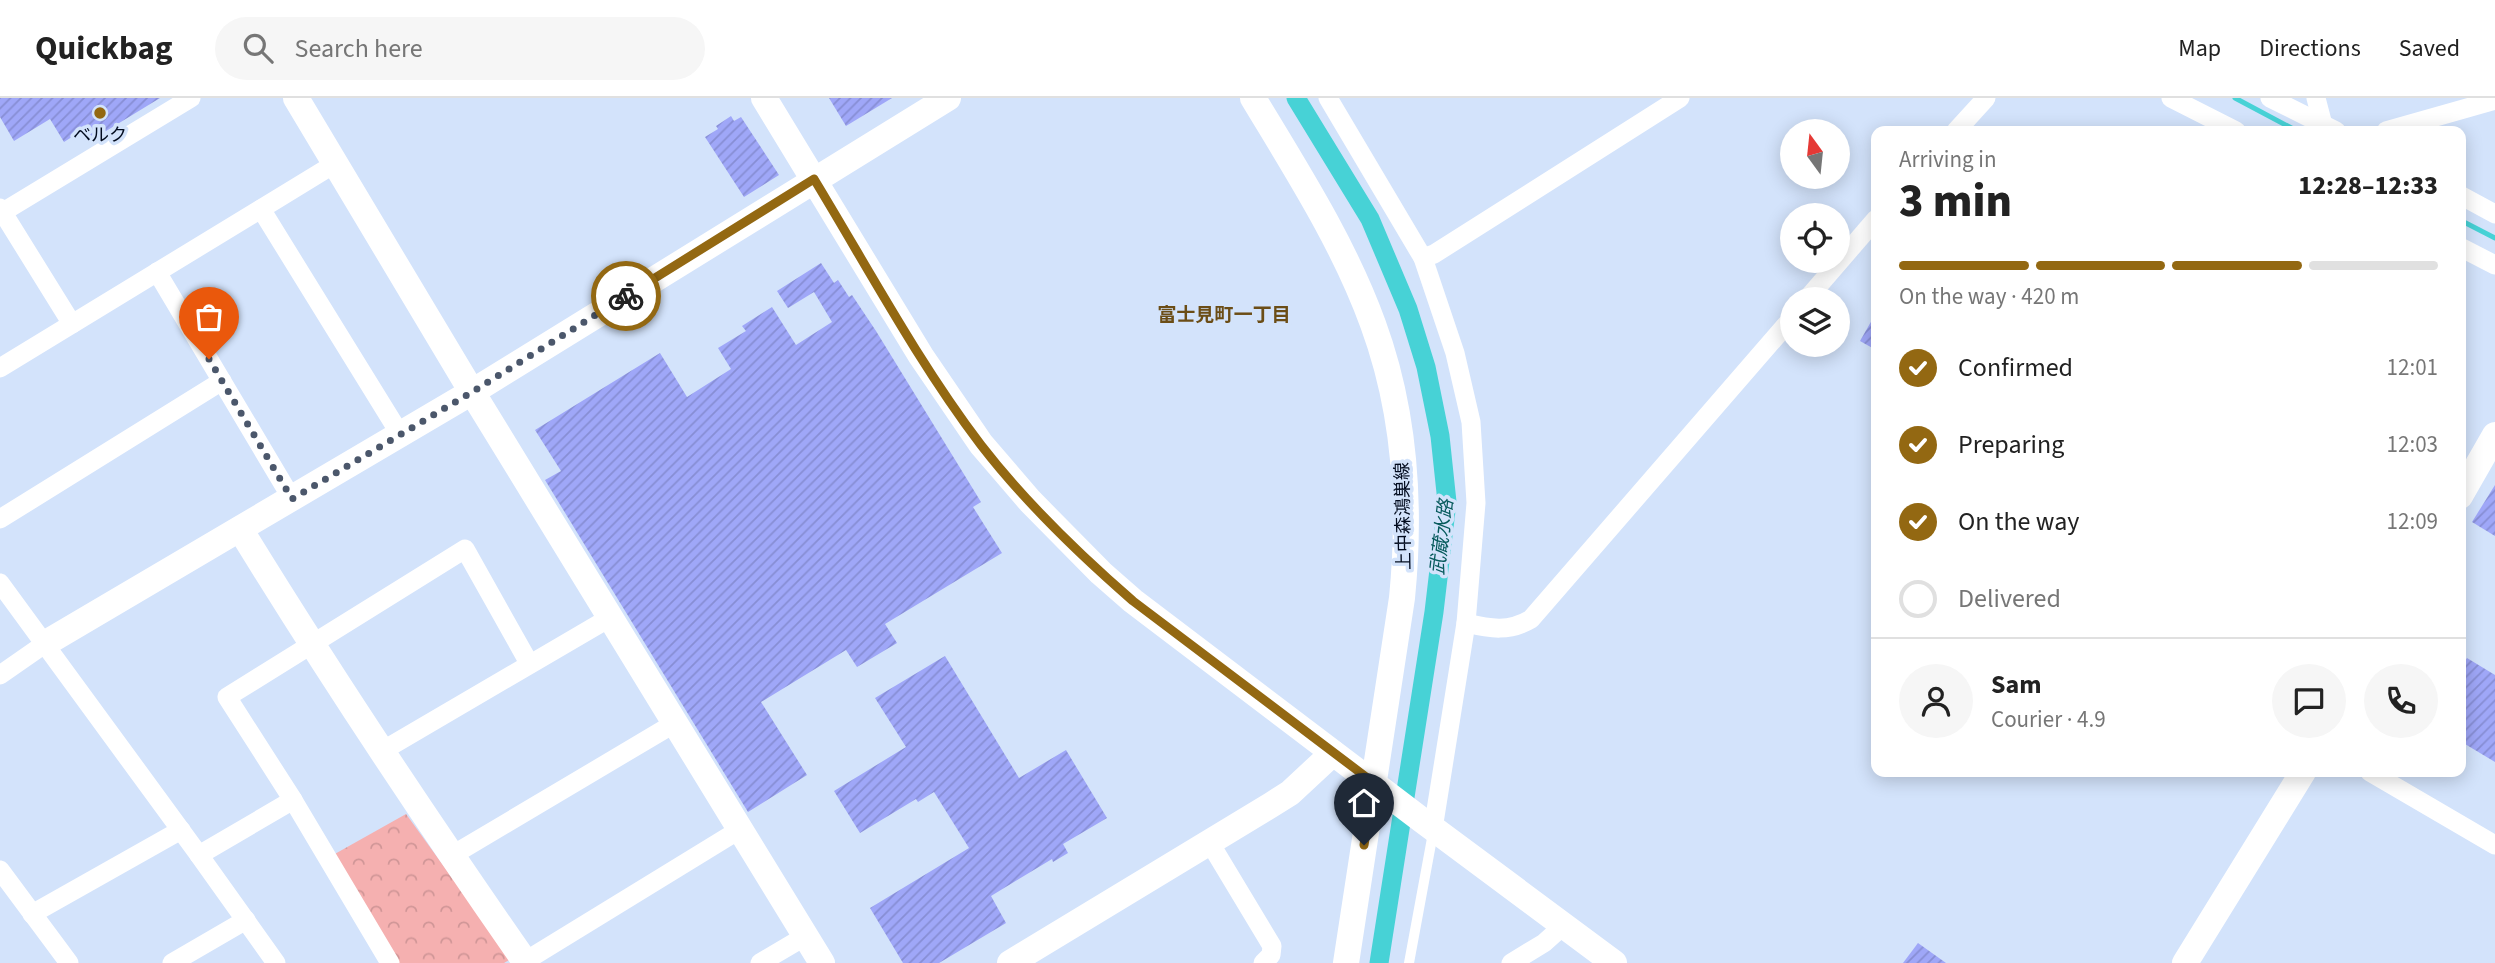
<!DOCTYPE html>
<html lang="en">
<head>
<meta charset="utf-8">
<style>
  body { margin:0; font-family:"Source Sans 3","Noto Sans JP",sans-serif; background:#f6f6f6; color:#222; height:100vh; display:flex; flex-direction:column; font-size:26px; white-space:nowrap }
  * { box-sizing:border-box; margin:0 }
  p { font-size:23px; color:#767676 }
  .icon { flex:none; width:38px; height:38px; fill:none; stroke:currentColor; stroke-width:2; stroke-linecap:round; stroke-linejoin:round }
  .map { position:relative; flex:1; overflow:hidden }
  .sheet { position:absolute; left:1871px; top:28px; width:595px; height:651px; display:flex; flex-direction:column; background:#fff; border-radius:14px; box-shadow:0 4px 18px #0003 }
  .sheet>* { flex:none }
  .needle { width:46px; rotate:345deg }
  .tools { position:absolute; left:1780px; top:21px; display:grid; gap:14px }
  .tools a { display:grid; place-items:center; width:70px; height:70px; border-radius:50%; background:#fff; box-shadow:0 4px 18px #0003; font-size:35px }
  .pin { position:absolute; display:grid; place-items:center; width:60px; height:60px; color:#fff; margin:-72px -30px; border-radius:50% 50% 50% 0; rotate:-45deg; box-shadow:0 0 7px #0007 }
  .pin .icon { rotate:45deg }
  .courier { position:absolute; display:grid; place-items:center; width:70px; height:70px; margin:-35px; border:5px solid #936812; border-radius:50%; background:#fff; color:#222; box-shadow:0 2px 9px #0007 }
  .headline em { font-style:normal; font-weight:800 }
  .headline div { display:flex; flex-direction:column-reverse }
  .headline { display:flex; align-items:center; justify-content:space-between; height:119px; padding:0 28px }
  h1 { font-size:46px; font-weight:800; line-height:52px }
  .bar { display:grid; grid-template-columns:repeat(4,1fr); gap:10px 7px; align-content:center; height:84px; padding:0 28px }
  .bar i { height:9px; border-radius:5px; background:#e0e0e0 }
  .bar .on { background:#936812 }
  .bar p { grid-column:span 4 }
  .line { display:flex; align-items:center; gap:18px; padding:0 28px; border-top:2px solid #e0e0e0 }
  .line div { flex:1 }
  .round { display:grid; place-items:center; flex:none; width:74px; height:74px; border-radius:37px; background:#f6f6f6 }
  ol { padding:0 28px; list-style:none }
  li { display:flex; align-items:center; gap:21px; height:77px }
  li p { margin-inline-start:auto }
  li .icon { padding:7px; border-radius:50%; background:#936812; color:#fff; stroke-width:4 }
  li:last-child { color:#767676 }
  li i { width:38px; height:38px; border:4px solid #e0e0e0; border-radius:50% }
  header { display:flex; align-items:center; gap:42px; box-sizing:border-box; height:98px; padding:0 35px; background:#fff; border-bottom:2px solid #e0e0e0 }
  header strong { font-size:33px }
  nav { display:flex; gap:38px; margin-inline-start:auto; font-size:24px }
  .search { width:490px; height:63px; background:#f6f6f6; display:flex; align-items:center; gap:18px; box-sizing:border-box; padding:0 24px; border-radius:38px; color:#767676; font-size:26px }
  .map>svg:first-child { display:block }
  .forest { fill:url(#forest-crowns) }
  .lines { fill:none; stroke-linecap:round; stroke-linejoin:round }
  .stream { stroke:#47d2d6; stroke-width:5 }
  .canal { stroke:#47d2d6; stroke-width:19 }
  .building { fill:url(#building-hatch) }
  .lane { stroke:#fff; stroke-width:10 }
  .street { stroke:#fff; stroke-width:19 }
  .secondary { stroke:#fff; stroke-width:26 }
  .done { stroke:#4b576b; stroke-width:7; stroke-dasharray:0 12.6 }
  .route { stroke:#936812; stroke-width:9 }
  .poi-dot { fill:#936812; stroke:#d3e3fb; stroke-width:2.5 }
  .labels { text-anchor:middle; stroke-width:7; stroke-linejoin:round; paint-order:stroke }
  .poi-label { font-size:18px; fill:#020b1e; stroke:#d3e3fb }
  .street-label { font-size:18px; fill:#020b1e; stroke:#d3e3fb }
  .neighbourhood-label { font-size:19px; font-weight:bold; fill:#6b4d16; stroke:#d3e3fb }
  .water-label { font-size:19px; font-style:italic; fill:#065a5c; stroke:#d3e3fb }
</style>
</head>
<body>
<header>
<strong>Quickbag</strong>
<div class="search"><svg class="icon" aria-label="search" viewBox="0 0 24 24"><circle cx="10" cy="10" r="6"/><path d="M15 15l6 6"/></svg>Search here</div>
<nav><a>Map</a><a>Directions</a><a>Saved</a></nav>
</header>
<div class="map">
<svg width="2495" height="865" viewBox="0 0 2495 865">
  <defs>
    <pattern id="forest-crowns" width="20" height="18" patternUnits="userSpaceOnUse" patternTransform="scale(1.75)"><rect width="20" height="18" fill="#f5b0b0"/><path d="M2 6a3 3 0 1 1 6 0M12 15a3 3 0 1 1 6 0" fill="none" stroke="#d09697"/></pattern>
    <pattern id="building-hatch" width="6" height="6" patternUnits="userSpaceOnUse" patternTransform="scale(1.75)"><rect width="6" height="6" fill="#9fa7f8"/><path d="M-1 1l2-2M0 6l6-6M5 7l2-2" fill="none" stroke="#878ed4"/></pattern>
  </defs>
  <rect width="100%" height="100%" fill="#d3e3fb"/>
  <path class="forest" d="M 406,716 L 511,861 L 504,865 L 399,865 L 333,757 Z"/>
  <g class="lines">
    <g class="stream">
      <path d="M 2235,0 L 2297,33"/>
      <path d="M 2460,122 L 2495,140"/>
    </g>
    <path class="canal" d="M 1296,0 L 1370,121 L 1408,211 L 1426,269 L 1440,338 L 1447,404 L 1434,514 L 1379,865"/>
  </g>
  <g class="building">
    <path d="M 0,0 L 160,0 L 93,41 L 86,30 L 64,44 L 50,21 L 14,43 L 0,19 Z"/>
    <path d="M 829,0 L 892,0 L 846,28 Z"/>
    <path d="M 731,18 L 734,23 L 741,19 L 779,77 L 744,99 L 705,39 L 718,31 L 716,28 Z"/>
    <path d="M 821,165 L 834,185 L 838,182 L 849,199 L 852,197 L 876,233 L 981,404 L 973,409 L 1002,455 L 885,526 L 897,545 L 857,569 L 846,552 L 761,604 L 807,677 L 748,714 L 545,382 L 561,373 L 535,332 L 660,255 L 687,299 L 731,271 L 718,250 L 746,233 L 742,228 L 772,209 L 796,247 L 832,224 L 814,194 L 788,210 L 777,193 Z"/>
    <path d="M 1876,215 L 1876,252 L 1860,243 Z"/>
    <path d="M 2495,387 L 2495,438 L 2472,424 Z"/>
    <path d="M 945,558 L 1019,680 L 1066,652 L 1107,720 L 1063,746 L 1068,755 L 1053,764 L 1052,761 L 991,798 L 1006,825 L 939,865 L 903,865 L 870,810 L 969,750 L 934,694 L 918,704 L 916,701 L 860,735 L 834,693 L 906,649 L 875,600 Z"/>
    <path d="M 2467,560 L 2495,577 L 2495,664 L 2460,643 L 2460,570 Z"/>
    <path d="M 1918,845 L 1946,865 L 1903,865 Z"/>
  </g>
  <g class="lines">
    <path class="lane" d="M 1409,865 L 1433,735"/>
    <g class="street">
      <path d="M 1328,0 L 1423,160 L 1455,255 L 1471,324 L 1476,405 L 1466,525 L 1433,731"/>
      <path d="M 2171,0 L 2236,33"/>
      <path d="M 2270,0 L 2336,33"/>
      <path d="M 2316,0 L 2323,27"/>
      <path d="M 1956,33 L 1986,0"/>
      <path d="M 2386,33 L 2495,2"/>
      <path d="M 2460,97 L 2495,116"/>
      <path d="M 0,110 L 72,226"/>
      <path d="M 261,111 L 400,336"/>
      <path d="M 3,114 L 191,0"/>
      <path d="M 2460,149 L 2495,167"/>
      <path d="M 1423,160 L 1434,156 L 1680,0"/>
      <path d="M 157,174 L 292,401"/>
      <path d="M 1807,201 L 1876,121"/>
      <path d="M 0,270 L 336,65"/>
      <path d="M 0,421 L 222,283"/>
      <path d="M 0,485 L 199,757"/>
      <path d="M 1466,525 C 1491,531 1509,534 1531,521 L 1792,220"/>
      <path d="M 0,577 L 46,545"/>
      <path d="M 382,653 L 611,519"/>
      <path d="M 2370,674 L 2495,747"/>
      <path d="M 1210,745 L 1272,848 L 1271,857 L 1263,865"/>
      <path d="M 451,758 L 675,625"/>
      <path d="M 0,772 L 69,865"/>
      <path d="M 32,816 L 181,732"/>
      <path d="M 172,865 L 246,822"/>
      <path d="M 276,865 L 199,757 L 293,702"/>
      <path d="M 390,865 L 293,702 L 227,599 L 465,451 L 529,565"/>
      <path d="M 522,865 L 739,732"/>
      <path d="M 760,865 L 804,839"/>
      <path d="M 1511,865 L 1544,845 L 1564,827"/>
    </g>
    <g class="secondary">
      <path d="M 296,0 L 472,294 L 822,865"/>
      <path d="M 764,0 L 921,258 L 981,346 L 1030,403 L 1101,475 L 1133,503 L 1419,720 L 1614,865"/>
      <path d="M 1253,0 C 1297,73 1344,146 1373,226 C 1405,313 1411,409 1402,500 L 1346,865"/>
      <path d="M 2460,398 L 2495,337"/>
      <path d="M 240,431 C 331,579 427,723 526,865"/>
      <path d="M 46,545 L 472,294 L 948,0"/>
      <path d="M 1010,865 L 1271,707 L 1290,695 L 1333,655"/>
      <path d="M 2185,865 L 2303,674"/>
    </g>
  </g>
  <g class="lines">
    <path class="done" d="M 209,261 L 292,401 L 472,294 L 626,198"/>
    <path class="route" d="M 626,198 L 814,81 C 868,170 918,264 981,347 C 1025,404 1079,456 1133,503 L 1374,685 L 1364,747"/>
  </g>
  <circle class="poi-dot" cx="100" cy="15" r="7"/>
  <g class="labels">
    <g class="poi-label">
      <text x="100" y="43">ベルク</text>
    </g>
    <g class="street-label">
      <text transform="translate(1403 418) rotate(-91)" y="6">上中森鴻巣線</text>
    </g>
    <g class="neighbourhood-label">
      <text x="1224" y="223">富士見町一丁目</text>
    </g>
    <g class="water-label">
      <text transform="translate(1441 439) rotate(-83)" y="7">武蔵水路</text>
    </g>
  </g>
</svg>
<div class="tools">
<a><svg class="needle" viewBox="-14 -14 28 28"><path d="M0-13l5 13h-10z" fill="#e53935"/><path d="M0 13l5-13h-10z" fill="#767676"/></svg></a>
<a><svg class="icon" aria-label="locate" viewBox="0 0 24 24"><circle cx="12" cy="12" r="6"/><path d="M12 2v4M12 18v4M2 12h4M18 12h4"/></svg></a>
<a><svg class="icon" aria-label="layers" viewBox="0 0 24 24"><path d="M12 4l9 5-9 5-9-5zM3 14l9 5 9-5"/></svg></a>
</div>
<div class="pin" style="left:209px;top:261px;background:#ea580c"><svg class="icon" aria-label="bag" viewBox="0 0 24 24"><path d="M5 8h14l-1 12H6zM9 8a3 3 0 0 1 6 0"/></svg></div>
<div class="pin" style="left:1364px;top:747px;background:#1f2937"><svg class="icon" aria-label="home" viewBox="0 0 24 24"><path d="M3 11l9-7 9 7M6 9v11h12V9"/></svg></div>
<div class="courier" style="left:626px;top:198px"><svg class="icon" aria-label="bike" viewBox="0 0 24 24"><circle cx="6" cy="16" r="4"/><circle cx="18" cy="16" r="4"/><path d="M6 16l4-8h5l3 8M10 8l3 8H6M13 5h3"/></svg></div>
<section class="sheet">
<div class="headline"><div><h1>3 min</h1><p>Arriving in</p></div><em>12:28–12:33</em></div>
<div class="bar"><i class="on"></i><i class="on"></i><i class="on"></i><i></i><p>On the way · 420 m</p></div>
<ol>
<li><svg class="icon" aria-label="check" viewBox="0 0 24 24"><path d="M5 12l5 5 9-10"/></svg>Confirmed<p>12:01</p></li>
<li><svg class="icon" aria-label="check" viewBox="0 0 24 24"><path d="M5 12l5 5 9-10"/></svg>Preparing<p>12:03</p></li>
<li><svg class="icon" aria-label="check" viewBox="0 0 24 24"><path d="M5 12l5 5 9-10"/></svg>On the way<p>12:09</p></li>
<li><i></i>Delivered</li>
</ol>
<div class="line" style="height:126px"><a class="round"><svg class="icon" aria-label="person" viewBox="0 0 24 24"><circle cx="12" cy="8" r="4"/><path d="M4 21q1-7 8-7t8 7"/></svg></a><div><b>Sam</b><p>Courier · 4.9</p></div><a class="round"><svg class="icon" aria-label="chat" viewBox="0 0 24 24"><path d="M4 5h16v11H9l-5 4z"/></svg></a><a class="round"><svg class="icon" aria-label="phone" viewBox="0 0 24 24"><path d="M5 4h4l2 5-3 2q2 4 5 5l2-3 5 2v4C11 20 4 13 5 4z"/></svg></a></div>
</section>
</div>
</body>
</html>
